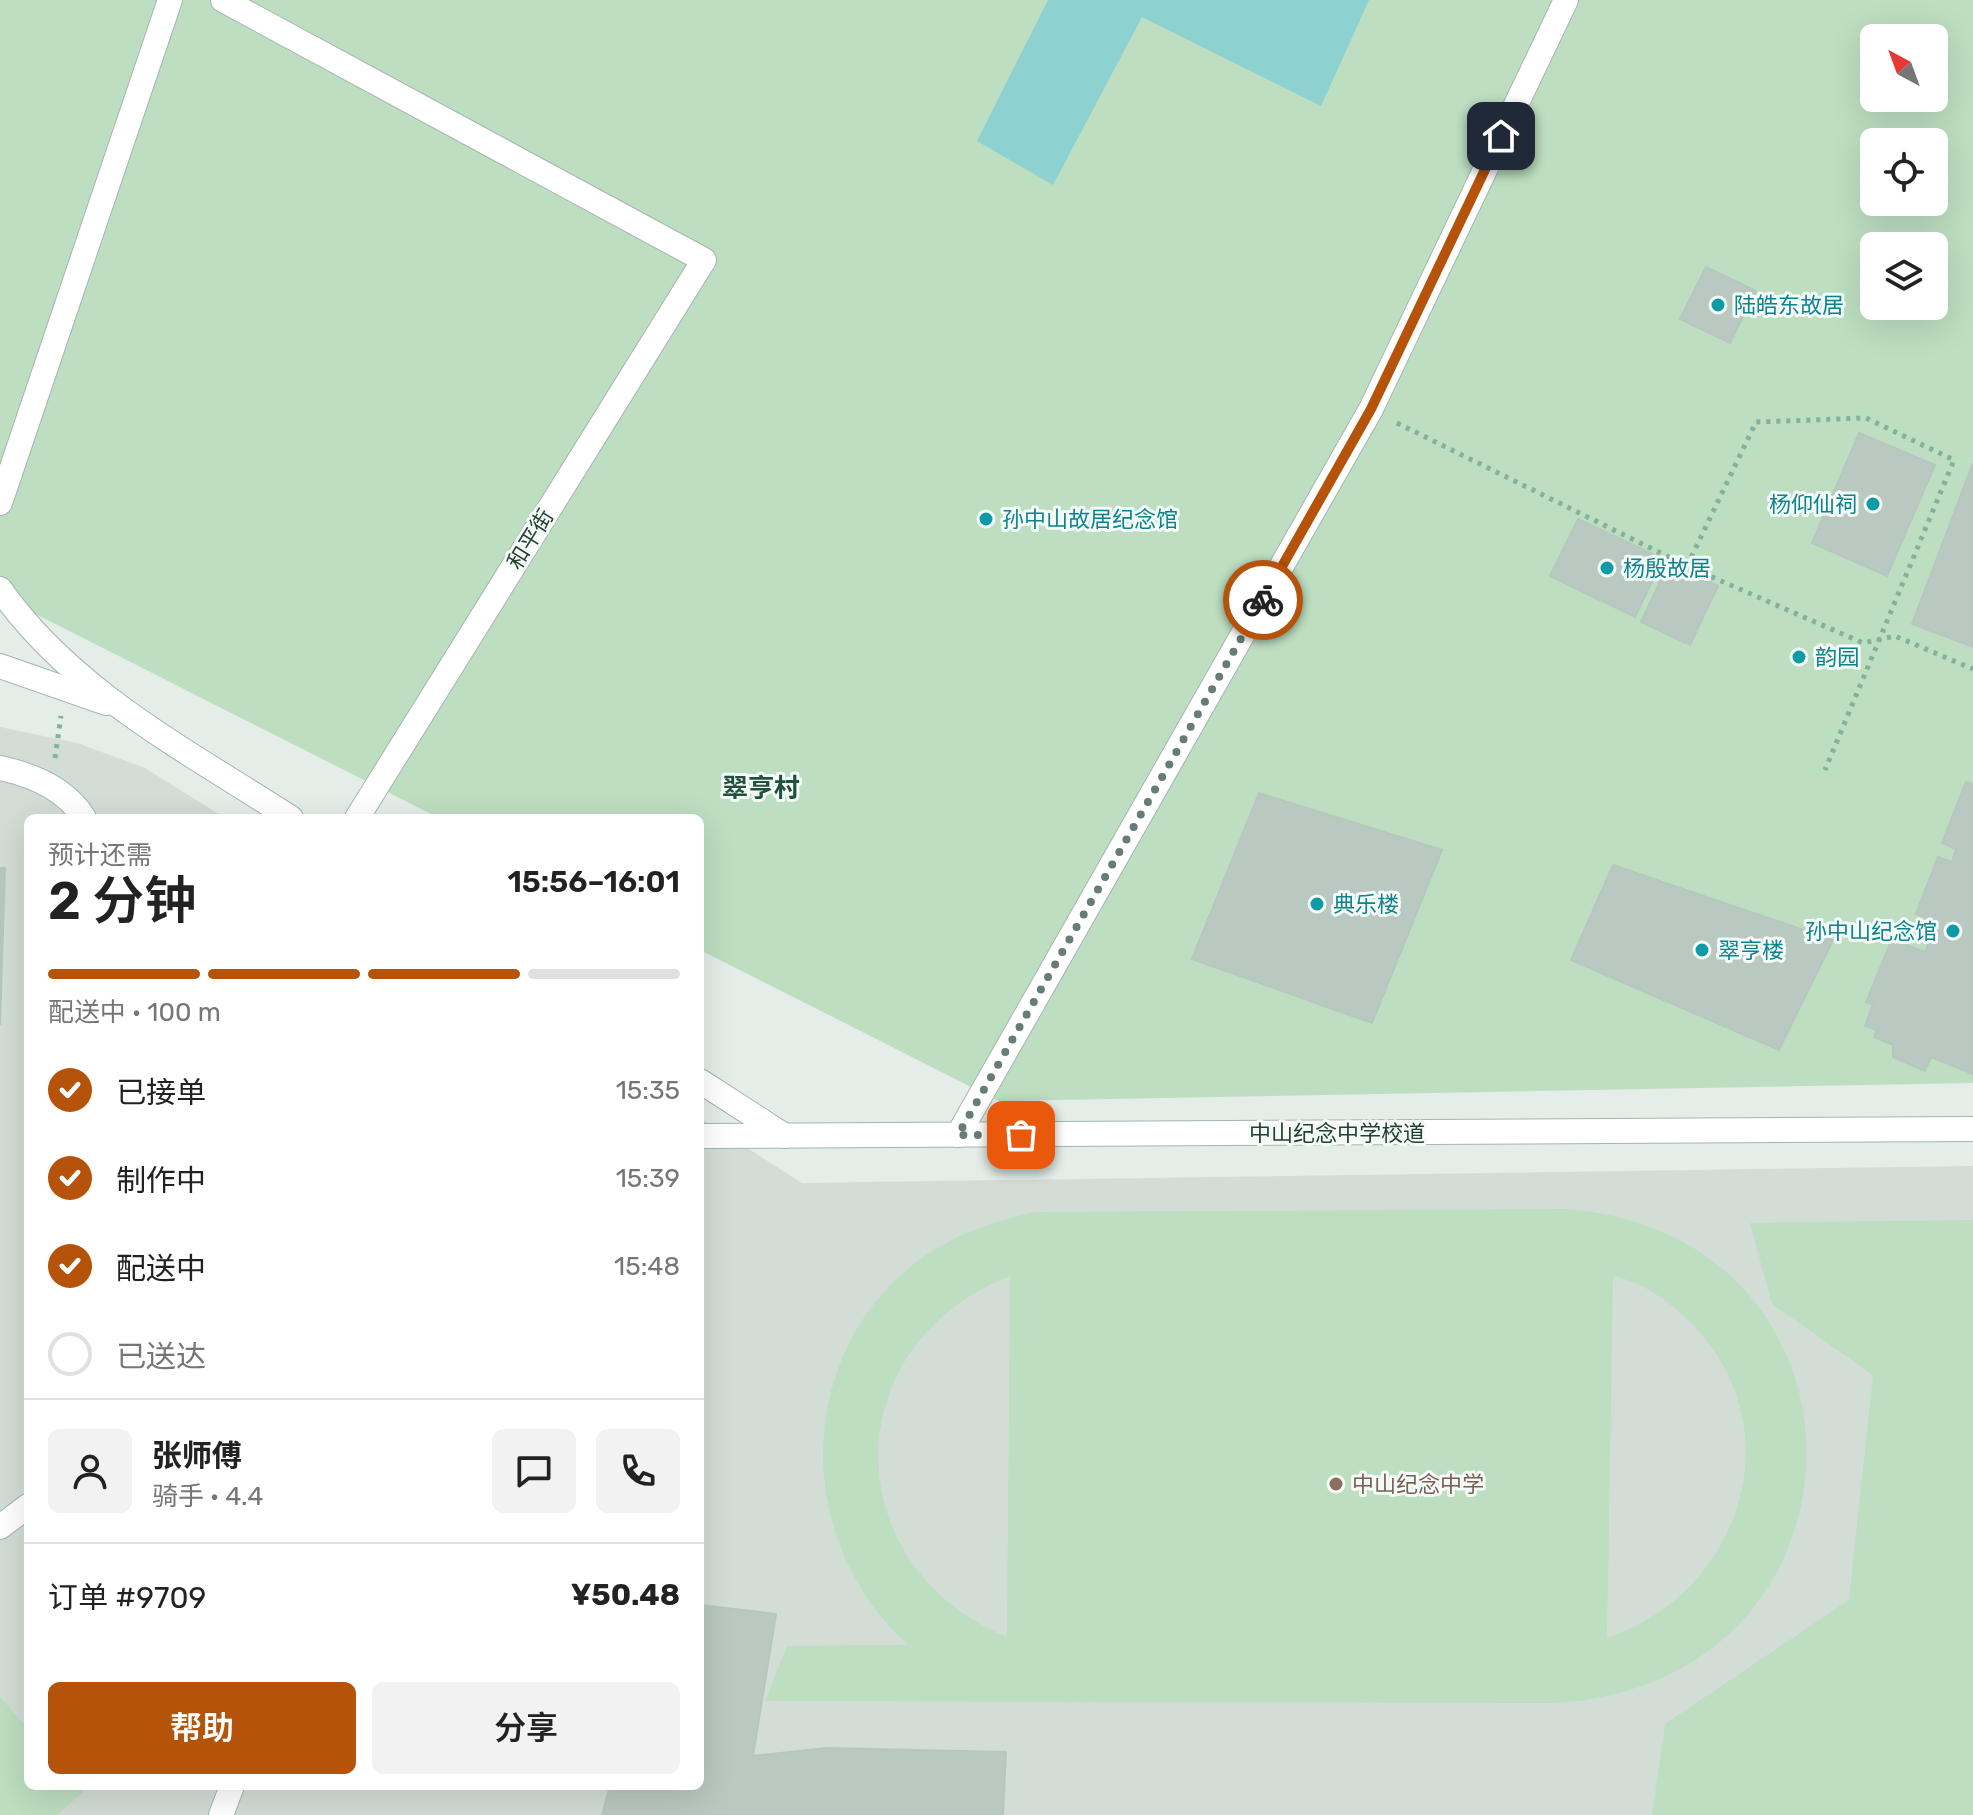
<!DOCTYPE html>
<html lang="zh">
<head>
<meta charset="utf-8">
<style>
  body { margin:0; font-family:Rubik,"Noto Sans SC",sans-serif; background:#f2f2f2; color:#222; height:100vh; display:flex; flex-direction:column; font-size:30px; white-space:nowrap }
  * { box-sizing:border-box; margin:0 }
  p { font-size:26px; color:#767676 }
  .icon { flex:none; width:44px; height:44px; fill:none; stroke:currentColor; stroke-width:2; stroke-linecap:round; stroke-linejoin:round }
  .map { position:relative; flex:1; overflow:hidden }
  .side { position:absolute; left:24px; top:814px; width:680px; height:976px; display:flex; flex-direction:column; background:#fff; border-radius:12px; box-shadow:0 8px 32px #0002 }
  .side>* { flex:none }
  .needle { width:52px; rotate:319deg }
  .buttons { position:absolute; left:1860px; top:24px; display:grid; gap:16px }
  .buttons a { display:grid; place-items:center; width:88px; height:88px; border-radius:12px; background:#fff; box-shadow:0 8px 32px #0002; font-size:40px }
  .pin { position:absolute; display:grid; place-items:center; width:68px; height:68px; color:#fff; margin:-34px; border-radius:16px; box-shadow:0 4px 12px #0006 }
  .courier { position:absolute; display:grid; place-items:center; width:80px; height:80px; margin:-40px; border:6px solid #b45309; border-radius:50%; background:#fff; color:#222; box-shadow:0 2px 10px #0007 }
  .headline em { font-style:normal; font-weight:600 }
  .headline div { display:flex; flex-direction:column-reverse }
  .headline { display:flex; align-items:center; justify-content:space-between; height:136px; padding:0 24px }
  h1 { font-size:52px; font-weight:600; line-height:60px }
  .bar { display:grid; grid-template-columns:repeat(4,1fr); gap:12px 8px; align-content:center; height:96px; padding:0 24px }
  .bar i { height:10px; border-radius:6px; background:#e0e0e0 }
  .bar .selected { background:#b45309 }
  .bar p { grid-column:span 4 }
  .line { display:flex; align-items:center; gap:20px; padding:0 24px; border-top:2px solid #e0e0e0 }
  .line div { flex:1 }
  .round { display:grid; place-items:center; flex:none; width:84px; height:84px; border-radius:12px; background:#f2f2f2 }
  ol { padding:0 24px; list-style:none }
  li { display:flex; align-items:center; gap:24px; height:88px }
  li p { margin-inline-start:auto }
  li .icon { padding:8px; border-radius:50%; background:#b45309; color:#fff; stroke-width:4 }
  li:last-child { color:#767676 }
  li i { width:44px; height:44px; border:4px solid #e0e0e0; border-radius:50% }
  .cta { display:flex; gap:16px; margin-top:auto; padding:16px 24px }
  .cta a { flex:1; height:92px; border-radius:12px; background:#b45309; color:#fff; font-size:32px; font-weight:600; line-height:92px; text-align:center }
  .cta a+a { background:#f2f2f2; color:#222 }
  .map>svg:first-child { display:block }
  .built { fill:#d2ddd6 }
  .green { fill:#bddec1; fill-rule:evenodd }
  .water { fill:#8dd1d1 }
  .building { fill:#b9c8c0; stroke:#b6c7be; stroke-width:2 }
  .lines { fill:none; stroke-linecap:round; stroke-linejoin:round }
  .street-casing { stroke:#a6b5ae; stroke-width:26 }
  .path { stroke:#85b09c; stroke-width:5; stroke-dasharray:4 6; stroke-linecap:butt }
  .street { stroke:#fff; stroke-width:24 }
  .done { stroke:#677c72; stroke-width:8; stroke-dasharray:0 14.4 }
  .route { stroke:#b45309; stroke-width:10 }
  .culture-dot { fill:#0f9aa8; stroke:#f4faf6; stroke-width:3 }
  .education-dot { fill:#8d6e63; stroke:#f4faf6; stroke-width:3 }
  .labels { text-anchor:middle; stroke-width:6; stroke-linejoin:round; paint-order:stroke }
  .culture-label { font-size:22px; fill:#0d838f; stroke:#f4faf6; text-anchor:start }
  .street-label { font-size:22px; fill:#233f33; stroke:#f4faf6 }
  .education-label { font-size:22px; fill:#785e54; stroke:#f4faf6; text-anchor:start }
  .quarter-label { font-size:26px; font-weight:bold; fill:#1f513e; stroke:#f4faf6 }
</style>
</head>
<body>
<div class="map">
<svg width="1973" height="1815" viewBox="0 0 1973 1815">
  <rect width="100%" height="100%" fill="#e4ede8"/>
  <path class="built" d="M 0,727 L 77,743 L 145,768 L 225,818 L 28,818 L 28,1786 L 700,1786 L 700,1118 L 802,1183 L 1973,1166 L 1973,1815 L 0,1815 Z"/>
  <g class="green">
    <path d="M 0,0 L 1973,0 L 1973,1083 L 999,1101 L 700,950 L 700,818 L 439,818 L 0,596 ZM 1874,38 L 1934,38 L 1934,98 L 1874,98 ZM 1874,142 L 1934,142 L 1934,202 L 1874,202 ZM 1874,246 L 1934,246 L 1934,306 L 1874,306 Z"/>
    <path d="M 1565,1209 C 1891,1233 1886,1682 1556,1703 L 765,1701 L 787,1646 L 909,1645 C 799,1549 792,1371 904,1272 C 943,1239 987,1222 1036,1212 ZM 1010,1276 L 1007,1636 L 1007,1637 C 834,1566 836,1343 1010,1276 ZM 1613,1276 C 1644,1282 1673,1304 1695,1327 C 1794,1433 1739,1594 1607,1638 Z"/>
    <path d="M 1973,1220 L 1973,1815 L 1652,1815 L 1665,1724 L 1849,1600 L 1873,1375 L 1772,1304 L 1750,1223 Z"/>
    <path d="M 0,1697 L 28,1729 L 28,1786 L 77,1786 L 83,1792 L 57,1815 L 0,1815 Z"/>
  </g>
  <path class="water" d="M 1048,0 L 1369,0 L 1321,106 L 1142,17 L 1053,185 L 977,141 Z"/>
  <g class="building">
    <path d="M 1706,267 L 1756,291 L 1730,343 L 1680,319 Z"/>
    <path d="M 1859,433 L 1935,465 L 1887,576 L 1812,543 Z"/>
    <path d="M 1973,463 L 1973,647 L 1912,624 Z"/>
    <path d="M 1578,519 L 1663,559 L 1635,617 L 1550,576 Z"/>
    <path d="M 1669,562 L 1718,586 L 1690,645 L 1641,622 Z"/>
    <path d="M 1966,782 L 1973,784 L 1973,1074 L 1931,1057 L 1925,1071 L 1893,1057 L 1893,1045 L 1874,1037 L 1877,1030 L 1865,1026 L 1873,1004 L 1866,1002 L 1892,939 L 1925,952 L 1937,922 L 1916,914 L 1938,857 L 1952,862 L 1956,849 L 1942,843 Z"/>
    <path d="M 1259,793 L 1442,850 L 1372,1023 L 1192,959 Z"/>
    <path d="M 1613,865 L 1833,940 L 1779,1050 L 1571,960 Z"/>
    <path d="M 0,868 L 5,868 L 0,1025 Z"/>
    <path d="M 700,1605 L 776,1614 L 753,1756 L 826,1748 L 1006,1752 L 1003,1815 L 602,1815 L 610,1786 L 700,1786 Z"/>
  </g>
  <g class="lines">
    <g class="street-casing">
      <g id="street">
        <path d="M 223,0 L 704,260 L 357,818"/>
        <path d="M 0,503 L 170,0"/>
        <path d="M 0,589 C 71,691 189,752 291,818"/>
        <path d="M 0,666 L 106,703"/>
        <path d="M 0,768 C 33,775 66,789 84,818"/>
        <path d="M 700,1081 L 785,1136"/>
        <path d="M 958,1135 L 1371,409 L 1566,0"/>
        <path d="M 700,1136 L 1973,1129"/>
        <path d="M 0,1527 L 28,1506"/>
        <path d="M 221,1815 L 232,1786"/>
      </g>
    </g>
    <g class="path">
      <path d="M 1397,423 L 1687,566 L 1863,643 L 1895,636 L 1973,669"/>
      <path d="M 1687,566 L 1756,422 L 1866,418 L 1954,460 L 1825,770"/>
      <path d="M 55,758 L 61,716"/>
    </g>
    <use href="#street" class="street"/>
  </g>
  <g class="lines">
    <path class="done" d="M 1021,1135 L 958,1135 L 1263,600"/>
    <path class="route" d="M 1263,600 L 1371,409 L 1501,136"/>
  </g>
  <g class="culture-dot">
    <circle cx="1718" cy="305" r="8"/>
    <circle cx="1873" cy="504" r="8"/>
    <circle cx="986" cy="519" r="8"/>
    <circle cx="1607" cy="568" r="8"/>
    <circle cx="1799" cy="657" r="8"/>
    <circle cx="1317" cy="904" r="8"/>
    <circle cx="1953" cy="931" r="8"/>
    <circle cx="1702" cy="950" r="8"/>
  </g>
  <circle class="education-dot" cx="1336" cy="1484" r="8"/>
  <g class="labels">
    <g class="culture-label">
      <text x="1734" y="313">陆皓东故居</text>
      <text x="1857" y="512" text-anchor="end">杨仰仙祠</text>
      <text x="1002" y="527">孙中山故居纪念馆</text>
      <text x="1623" y="576">杨殷故居</text>
      <text x="1815" y="665">韵园</text>
      <text x="1333" y="912">典乐楼</text>
      <text x="1937" y="939" text-anchor="end">孙中山纪念馆</text>
      <text x="1718" y="958">翠亨楼</text>
    </g>
    <g class="street-label">
      <text transform="translate(530 539) rotate(-58)" y="8">和平街</text>
      <text x="1337" y="1141">中山纪念中学校道</text>
    </g>
    <g class="education-label">
      <text x="1352" y="1492">中山纪念中学</text>
    </g>
    <g class="quarter-label">
      <text x="761" y="797">翠亨村</text>
    </g>
  </g>
</svg>
<div class="buttons">
<a><svg class="needle" viewBox="-14 -14 28 28"><path d="M0-13l5 13h-10z" fill="#e53935"/><path d="M0 13l5-13h-10z" fill="#767676"/></svg></a>
<a><svg class="icon" aria-label="locate" viewBox="0 0 24 24"><circle cx="12" cy="12" r="6"/><path d="M12 2v4M12 18v4M2 12h4M18 12h4"/></svg></a>
<a><svg class="icon" aria-label="layers" viewBox="0 0 24 24"><path d="M12 4l9 5-9 5-9-5zM3 14l9 5 9-5"/></svg></a>
</div>
<div class="pin" style="left:1021px;top:1135px;background:#ea580c"><svg class="icon" aria-label="bag" viewBox="0 0 24 24"><path d="M5 8h14l-1 12H6zM9 8a3 3 0 0 1 6 0"/></svg></div>
<div class="pin" style="left:1501px;top:136px;background:#1f2937"><svg class="icon" aria-label="home" viewBox="0 0 24 24"><path d="M3 11l9-7 9 7M6 9v11h12V9"/></svg></div>
<div class="courier" style="left:1263px;top:600px"><svg class="icon" aria-label="bike" viewBox="0 0 24 24"><circle cx="6" cy="16" r="4"/><circle cx="18" cy="16" r="4"/><path d="M6 16l4-8h5l3 8M10 8l3 8H6M13 5h3"/></svg></div>
<section class="side">
<div class="headline"><div><h1>2 分钟</h1><p>预计还需</p></div><em>15:56–16:01</em></div>
<div class="bar"><i class="selected"></i><i class="selected"></i><i class="selected"></i><i></i><p>配送中 · 100 m</p></div>
<ol>
<li><svg class="icon" aria-label="check" viewBox="0 0 24 24"><path d="M5 12l5 5 9-10"/></svg>已接单<p>15:35</p></li>
<li><svg class="icon" aria-label="check" viewBox="0 0 24 24"><path d="M5 12l5 5 9-10"/></svg>制作中<p>15:39</p></li>
<li><svg class="icon" aria-label="check" viewBox="0 0 24 24"><path d="M5 12l5 5 9-10"/></svg>配送中<p>15:48</p></li>
<li><i></i>已送达</li>
</ol>
<div class="line" style="height:144px"><a class="round"><svg class="icon" aria-label="person" viewBox="0 0 24 24"><circle cx="12" cy="8" r="4"/><path d="M4 21q1-7 8-7t8 7"/></svg></a><div><b>张师傅</b><p>骑手 · 4.4</p></div><a class="round"><svg class="icon" aria-label="chat" viewBox="0 0 24 24"><path d="M4 5h16v11H9l-5 4z"/></svg></a><a class="round"><svg class="icon" aria-label="phone" viewBox="0 0 24 24"><path d="M5 4h4l2 5-3 2q2 4 5 5l2-3 5 2v4C11 20 4 13 5 4z"/></svg></a></div>
<div class="line" style="height:104px"><div>订单 #9709</div><b>¥50.48</b></div>
<div class="cta"><a>帮助</a><a>分享</a></div>
</section>
</div>
</body>
</html>
